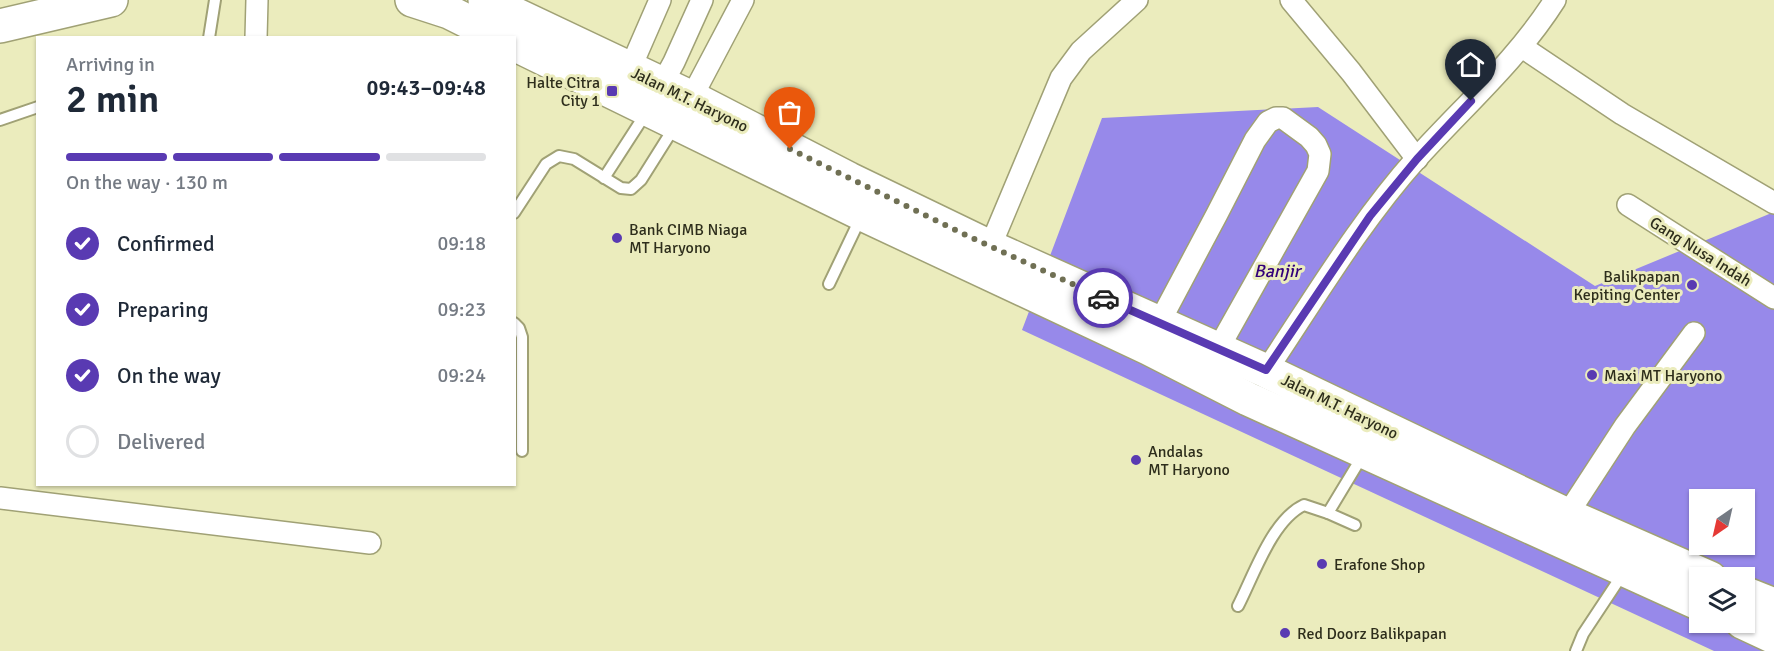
<!DOCTYPE html>
<html lang="en">
<head>
<meta charset="utf-8">
<style>
  body { margin:0; font-family:Signika,sans-serif; background:#f2f2f3; color:#1f2937; height:100vh; display:flex; flex-direction:column; font-size:22px; white-space:nowrap }
  * { box-sizing:border-box; margin:0 }
  p { font-size:20px; color:#747a83 }
  .icon { flex:none; width:33px; height:33px; fill:none; stroke:currentColor; stroke-width:2; stroke-linecap:round; stroke-linejoin:round }
  .map { position:relative; flex:1; overflow:hidden }
  .panel { position:absolute; left:36px; top:36px; width:480px; height:450px; display:flex; flex-direction:column; background:#fff; border-radius:0px; box-shadow:0 2px 4px #0004 }
  .panel>* { flex:none }
  .needle { width:39px; rotate:214deg }
  .controls { position:absolute; left:1689px; top:489px; display:grid; gap:12px }
  .controls a { display:grid; place-items:center; width:66px; height:66px; border-radius:0px; background:#fff; box-shadow:0 2px 4px #0004; font-size:30px }
  .pin { position:absolute; display:grid; place-items:center; width:51px; height:51px; color:#fff; margin:-62px -26px; border-radius:50% 50% 50% 0; rotate:-45deg; box-shadow:0 0 6px #0007 }
  .pin .icon { rotate:45deg }
  .courier { position:absolute; display:grid; place-items:center; width:60px; height:60px; margin:-30px; border:4px solid #593ab2; border-radius:50%; background:#fff; color:#222; box-shadow:0 2px 8px #0007 }
  .summary em { font-style:normal; font-weight:600 }
  .summary div { display:flex; flex-direction:column-reverse }
  .summary { display:flex; align-items:center; justify-content:space-between; height:102px; padding:0 30px }
  h1 { font-size:39px; font-weight:600; line-height:45px }
  .bar { display:grid; grid-template-columns:repeat(4,1fr); gap:9px 6px; align-content:center; height:72px; padding:0 30px }
  .bar i { height:8px; border-radius:4px; background:#e0e1e3 }
  .bar .on { background:#593ab2 }
  .bar p { grid-column:span 4 }
  ol { padding:0 30px; list-style:none }
  li { display:flex; align-items:center; gap:18px; height:66px }
  li p { margin-inline-start:auto }
  li .icon { padding:6px; border-radius:50%; background:#593ab2; color:#fff; stroke-width:4 }
  li:last-child { color:#747a83 }
  li i { width:33px; height:33px; border:3px solid #e0e1e3; border-radius:50% }
  .map>svg:first-child { display:block }
  .water { fill:#9789ea; fill-rule:evenodd }
  .lines { fill:none; stroke-linecap:round; stroke-linejoin:round }
  .lane-casing { stroke:#a0a175; stroke-width:14 }
  .street-casing { stroke:#a0a175; stroke-width:24 }
  .primary-casing { stroke:#a0a175; stroke-width:36 }
  .lane { stroke:#fff; stroke-width:10 }
  .street { stroke:#fff; stroke-width:21 }
  .primary { stroke:#fff; stroke-width:33 }
  .done { stroke:#707054; stroke-width:6; stroke-dasharray:0 10.8 }
  .route { stroke:#593ab2; stroke-width:8 }
  .poi-dot { fill:#593ab2; stroke:#ebecbd; stroke-width:2 }
  .labels { text-anchor:middle; stroke-width:6; stroke-linejoin:round; paint-order:stroke }
  .poi-label { font-size:16px; fill:#2e2e1c; stroke:#ebecbd; text-anchor:start }
  .street-label { font-size:16px; fill:#2e2e1c; stroke:#ebecbd }
  .water-label { font-size:18px; font-style:italic; fill:#32007a; stroke:#ebecbd }
</style>
</head>
<body>
<div class="map">
<svg width="1774" height="651" viewBox="0 0 1774 651">
  <rect width="100%" height="100%" fill="#ebecbd"/>
  <path class="water" d="M 1318,107 L 1595,286 L 1774,212 L 1774,651 L 1714,651 L 1022,330 L 1102,118 ZM 1700,500 L 1744,500 L 1744,544 L 1700,544 ZM 1700,578 L 1744,578 L 1744,622 L 1700,622 Z"/>
  <g class="lines">
    <g class="lane-casing">
      <g id="lane">
        <path d="M 209,38 L 215,0"/>
        <path d="M 0,120 L 38,107"/>
        <path d="M 604,178 L 646,113"/>
        <path d="M 514,213 L 546,164 L 559,156 L 574,159 L 621,188 L 631,189 L 641,180 L 675,126"/>
        <path d="M 829,284 L 861,217"/>
        <path d="M 514,323 L 519,328 L 522,337 L 522,451"/>
        <path d="M 1355,525 L 1328,513 L 1363,455"/>
        <path d="M 1238,606 C 1254,575 1272,520 1304,505 L 1328,513"/>
        <path d="M 1576,651 L 1583,634 L 1624,572"/>
      </g>
    </g>
    <g class="street-casing">
      <g id="street">
        <path d="M 1291,0 L 1351,72 L 1417,159"/>
        <path d="M 256,38 L 257,0"/>
        <path d="M 1522,47 L 1622,114 L 1774,203"/>
        <path d="M 630,69 L 660,0"/>
        <path d="M 656,95 L 674,62 L 702,0"/>
        <path d="M 686,108 L 743,0"/>
        <path d="M 1628,205 L 1774,298"/>
        <path d="M 990,247 L 1061,78 L 1081,51 L 1137,0"/>
        <path d="M 1159,323 L 1217,214 L 1255,140 L 1268,122 L 1276,118 L 1283,118 L 1309,137 L 1316,145 L 1320,154 L 1318,171 L 1218,349"/>
        <path d="M 1266,371 C 1315,298 1359,223 1417,158 C 1464,106 1517,60 1555,0"/>
        <path d="M 0,498 L 370,543"/>
        <path d="M 1567,515 L 1625,426 L 1694,333"/>
      </g>
    </g>
    <g class="primary-casing">
      <g id="primary">
        <path d="M 412,0 L 449,12 L 501,38"/>
        <path d="M 485,0 L 692,98 L 849,179 L 990,247 L 1266,371 L 1567,515 L 1710,578"/>
        <path d="M 0,26 L 111,0"/>
        <path d="M 514,44 L 862,214 L 1148,348 L 1248,399 L 1700,604"/>
        <path d="M 1744,593 L 1774,605"/>
        <path d="M 1742,622 L 1774,637"/>
      </g>
    </g>
    <use href="#lane" class="lane"/>
    <use href="#street" class="street"/>
    <use href="#primary" class="primary"/>
  </g>
  <g class="lines">
    <path class="done" d="M 790,149 L 970,237 L 1103,298"/>
    <path class="route" d="M 1103,298 L 1266,370 L 1370,216 L 1417,159 L 1471,101"/>
  </g>
  <g class="poi-dot">
    <rect x="606" y="85" width="12" height="12" rx="3"/>
    <circle cx="617" cy="238" r="6"/>
    <circle cx="1692" cy="285" r="6"/>
    <circle cx="1592" cy="375" r="6"/>
    <circle cx="1136" cy="460" r="6"/>
    <circle cx="1322" cy="564" r="6"/>
    <circle cx="1285" cy="633" r="6"/>
  </g>
  <g class="labels">
    <g class="poi-label">
      <text x="600" y="88" text-anchor="end">Halte Citra<tspan x="600" dy="18">City 1</tspan></text>
      <text x="629" y="235">Bank CIMB Niaga<tspan x="629" dy="18">MT Haryono</tspan></text>
      <text x="1680" y="282" text-anchor="end">Balikpapan<tspan x="1680" dy="18">Kepiting Center</tspan></text>
      <text x="1604" y="381">Maxi MT Haryono</text>
      <text x="1148" y="457">Andalas<tspan x="1148" dy="18">MT Haryono</tspan></text>
      <text x="1334" y="570">Erafone Shop</text>
      <text x="1297" y="639">Red Doorz Balikpapan</text>
    </g>
    <g class="street-label">
      <text transform="translate(690 99) rotate(26)" y="6">Jalan M.T. Haryono</text>
      <text transform="translate(1701 251) rotate(32)" y="6">Gang Nusa Indah</text>
      <text transform="translate(1340 406) rotate(26)" y="6">Jalan M.T. Haryono</text>
    </g>
    <g class="water-label">
      <text x="1277" y="277">Banjir</text>
    </g>
  </g>
</svg>
<div class="controls">
<a><svg class="needle" viewBox="-14 -14 28 28"><path d="M0-13l5 13h-10z" fill="#e53935"/><path d="M0 13l5-13h-10z" fill="#747a83"/></svg></a>
<a><svg class="icon" aria-label="layers" viewBox="0 0 24 24"><path d="M12 4l9 5-9 5-9-5zM3 14l9 5 9-5"/></svg></a>
</div>
<div class="pin" style="left:790px;top:149px;background:#ea580c"><svg class="icon" aria-label="bag" viewBox="0 0 24 24"><path d="M5 8h14l-1 12H6zM9 8a3 3 0 0 1 6 0"/></svg></div>
<div class="pin" style="left:1471px;top:101px;background:#1f2937"><svg class="icon" aria-label="home" viewBox="0 0 24 24"><path d="M3 11l9-7 9 7M6 9v11h12V9"/></svg></div>
<div class="courier" style="left:1103px;top:298px"><svg class="icon" aria-label="car" viewBox="0 0 24 24"><path d="M5 17H2v-5l4-1 3-4h7l3 4 3 1v5h-3M9 17h6M6 11h13"/><circle cx="7" cy="17" r="2"/><circle cx="17" cy="17" r="2"/></svg></div>
<section class="panel">
<div class="summary"><div><h1>2 min</h1><p>Arriving in</p></div><em>09:43–09:48</em></div>
<div class="bar"><i class="on"></i><i class="on"></i><i class="on"></i><i></i><p>On the way · 130 m</p></div>
<ol>
<li><svg class="icon" aria-label="check" viewBox="0 0 24 24"><path d="M5 12l5 5 9-10"/></svg>Confirmed<p>09:18</p></li>
<li><svg class="icon" aria-label="check" viewBox="0 0 24 24"><path d="M5 12l5 5 9-10"/></svg>Preparing<p>09:23</p></li>
<li><svg class="icon" aria-label="check" viewBox="0 0 24 24"><path d="M5 12l5 5 9-10"/></svg>On the way<p>09:24</p></li>
<li><i></i>Delivered</li>
</ol>
</section>
</div>
</body>
</html>
